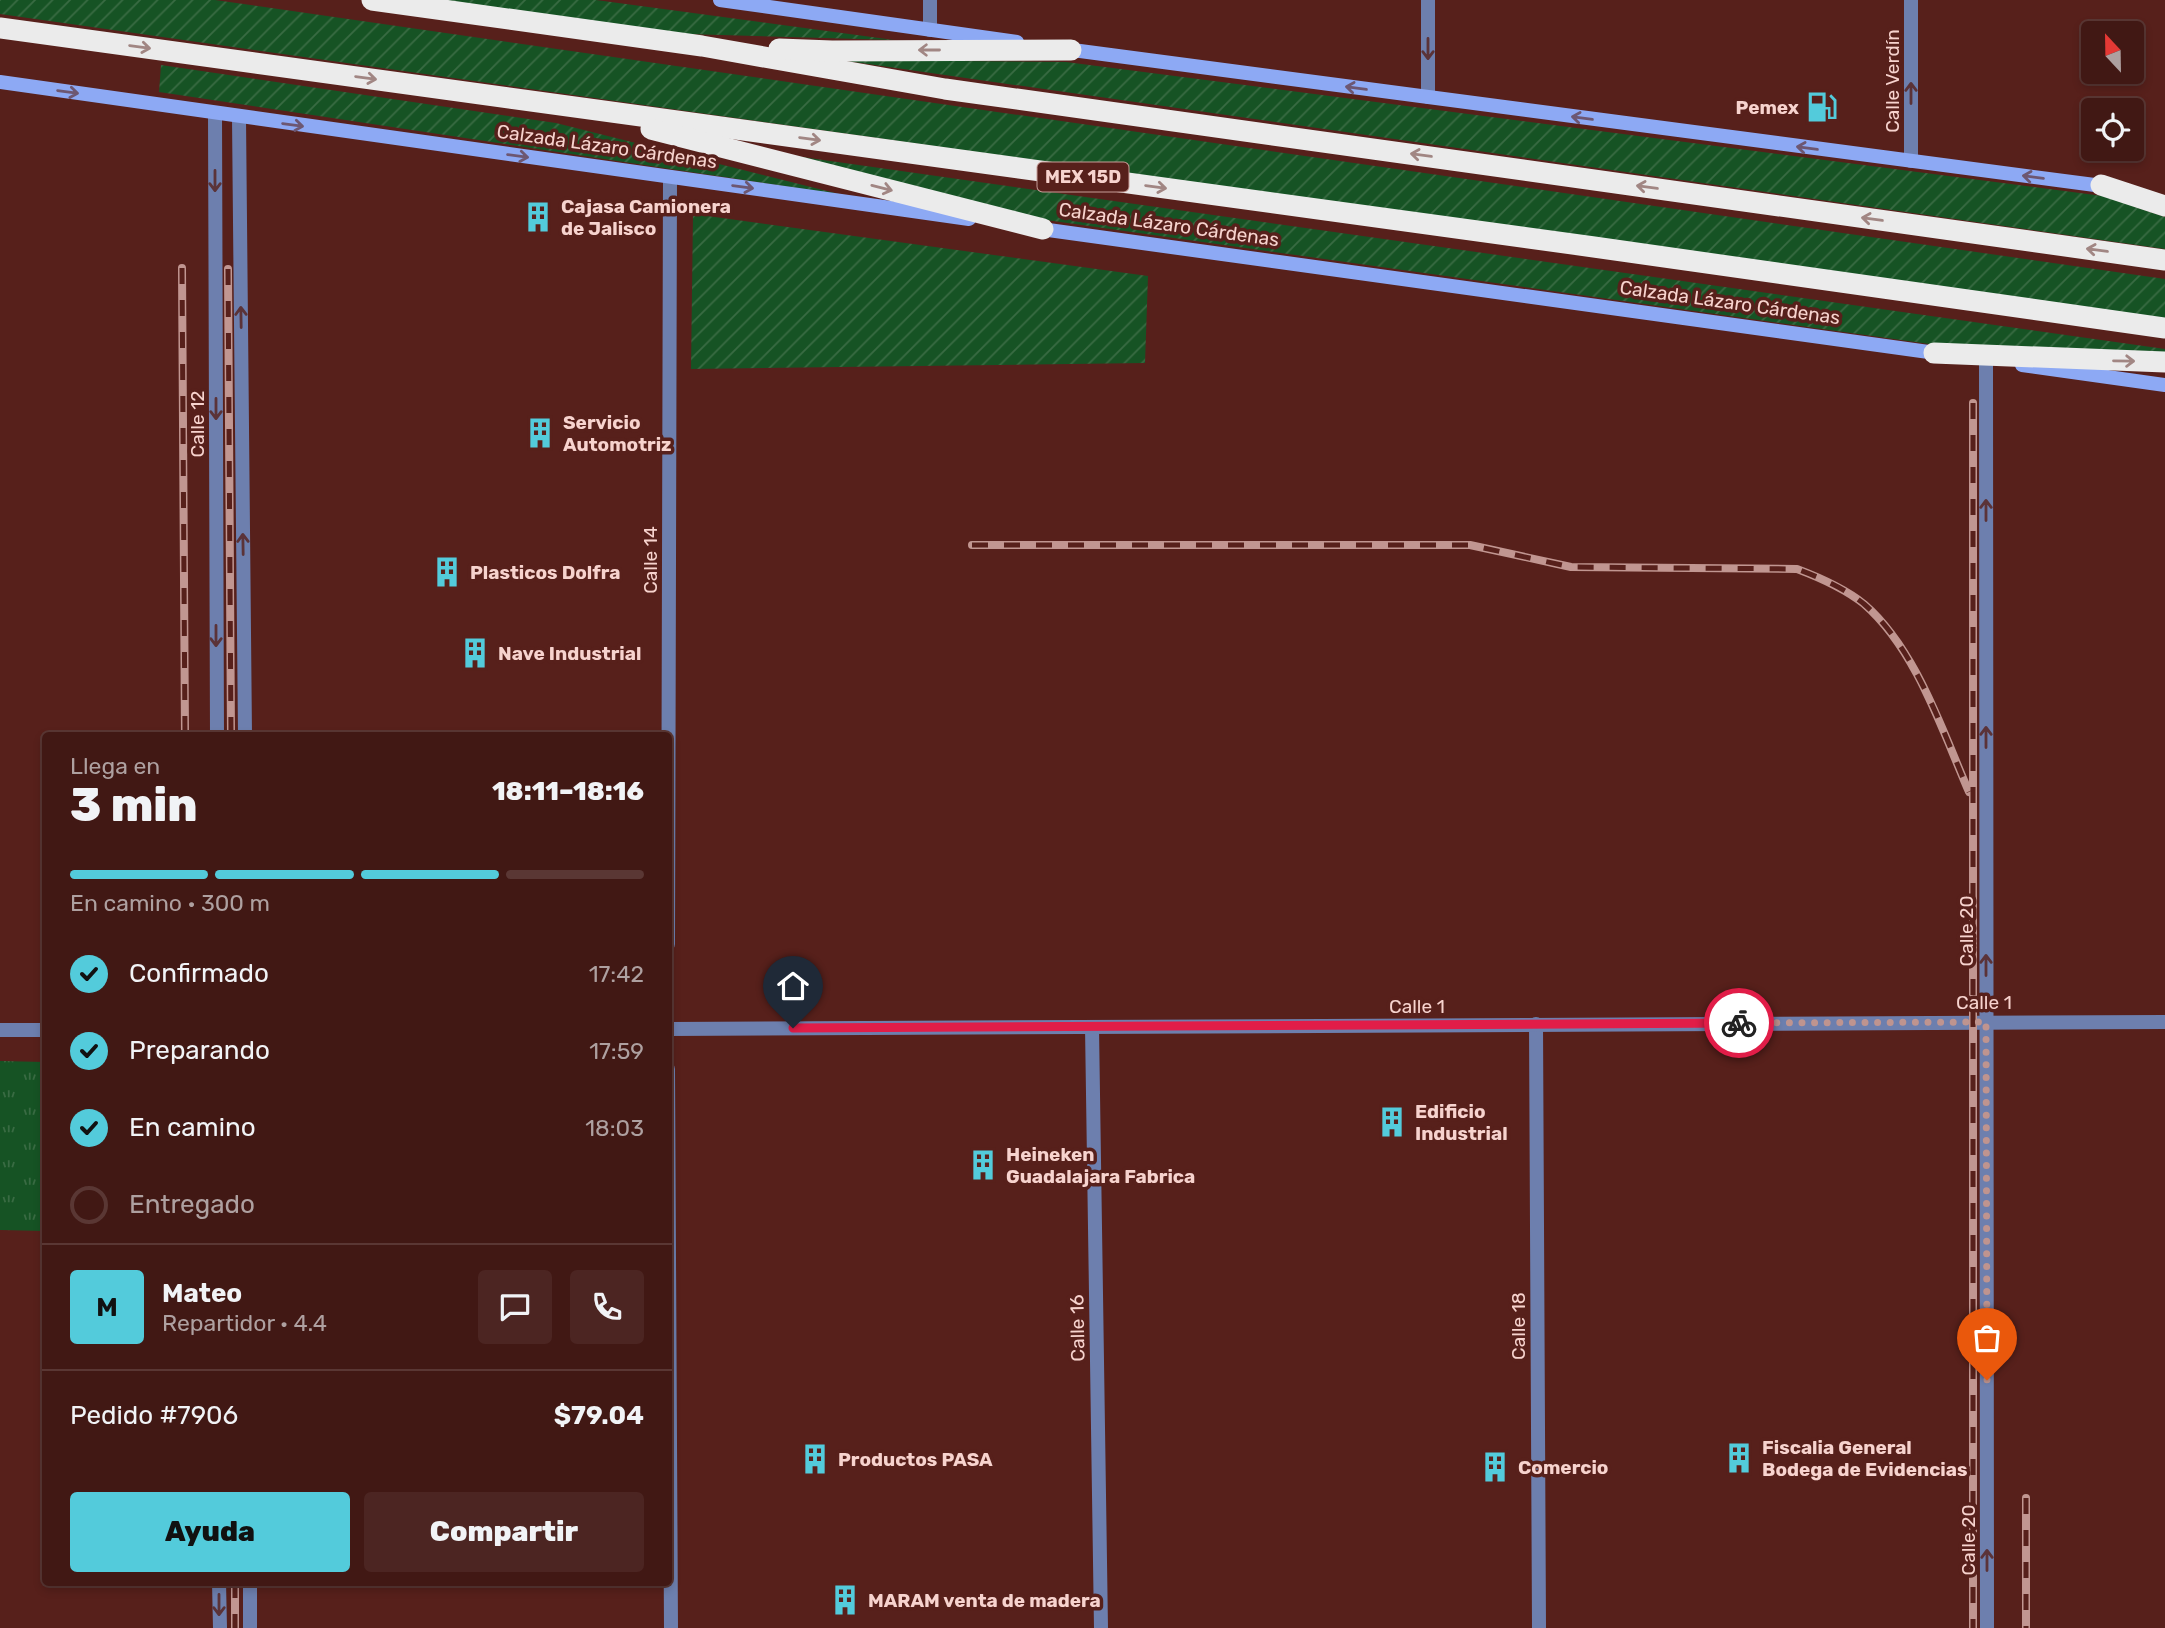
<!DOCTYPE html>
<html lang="es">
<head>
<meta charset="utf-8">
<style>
  body { margin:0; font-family:Rubik,sans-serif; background:#4c2522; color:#f1f3f6; height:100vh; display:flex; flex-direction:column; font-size:26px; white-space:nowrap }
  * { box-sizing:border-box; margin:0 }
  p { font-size:23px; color:#aea0a0 }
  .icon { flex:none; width:38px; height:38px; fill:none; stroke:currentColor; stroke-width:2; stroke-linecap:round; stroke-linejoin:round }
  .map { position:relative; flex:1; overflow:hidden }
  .drawer { position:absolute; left:42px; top:732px; width:630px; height:854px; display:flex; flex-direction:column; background:#411814; border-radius:7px; box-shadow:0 4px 10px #0003,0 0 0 2px #5a3734 }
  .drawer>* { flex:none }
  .needle { width:46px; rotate:338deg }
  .fabs { position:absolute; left:2081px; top:21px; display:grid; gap:14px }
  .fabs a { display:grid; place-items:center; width:63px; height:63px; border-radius:7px; background:#411814; box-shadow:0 4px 10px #0003,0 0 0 2px #5a3734; font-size:35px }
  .pin { position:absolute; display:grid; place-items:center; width:60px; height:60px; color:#fff; margin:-72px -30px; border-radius:50% 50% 50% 0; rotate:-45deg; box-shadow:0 0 7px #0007 }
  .pin .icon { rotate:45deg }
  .courier { position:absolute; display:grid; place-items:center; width:70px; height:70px; margin:-35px; border:5px solid #e11d48; border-radius:50%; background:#fff; color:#222; box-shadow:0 2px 9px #0007 }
  .overview em { font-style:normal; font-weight:800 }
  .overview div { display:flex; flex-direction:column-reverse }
  .overview { display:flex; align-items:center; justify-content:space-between; height:119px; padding:0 28px }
  h1 { font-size:46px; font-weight:800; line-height:52px }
  .bar { display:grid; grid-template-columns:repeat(4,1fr); gap:10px 7px; align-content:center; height:84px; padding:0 28px }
  .bar i { height:9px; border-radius:5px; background:#5a3734 }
  .bar .on { background:#53cbdb }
  .bar p { grid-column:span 4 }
  .line { display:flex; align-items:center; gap:18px; padding:0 28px; border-top:2px solid #5a3734 }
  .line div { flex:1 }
  .round { display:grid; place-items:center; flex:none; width:74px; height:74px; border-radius:7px; background:#4c2522 }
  ol { padding:0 28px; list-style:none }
  li { display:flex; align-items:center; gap:21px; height:77px }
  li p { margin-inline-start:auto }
  li .icon { padding:7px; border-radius:50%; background:#53cbdb; color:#111; stroke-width:4 }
  li:last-child { color:#aea0a0 }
  li i { width:38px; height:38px; border:4px solid #5a3734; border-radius:50% }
  .action { display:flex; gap:14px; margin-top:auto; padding:14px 28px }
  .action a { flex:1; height:80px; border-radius:7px; background:#53cbdb; color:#111; font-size:28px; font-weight:800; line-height:80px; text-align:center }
  .action a+a { background:#4c2522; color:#f1f3f6 }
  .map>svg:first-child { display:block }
  .park { fill:url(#park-tufts) }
  .garden { fill:url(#garden-furrows) }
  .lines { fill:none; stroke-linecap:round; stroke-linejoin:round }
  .minor { stroke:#6d7fae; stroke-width:14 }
  .secondary { stroke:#8da9f4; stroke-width:14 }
  .motorway { stroke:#ebebeb; stroke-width:21 }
  .rail-casing { stroke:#c19691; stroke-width:8 }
  .rail { stroke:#57201b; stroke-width:5; stroke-dasharray:16; stroke-linecap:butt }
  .oneway { stroke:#a18683 }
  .oneway2 { stroke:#5b3338 }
  .oneway3 { stroke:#6d5772 }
  .done { stroke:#bf948f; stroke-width:7; stroke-dasharray:0 12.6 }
  .route { stroke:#e11d48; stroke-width:9 }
  .labels { text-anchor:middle; stroke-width:7; stroke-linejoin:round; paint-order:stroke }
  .shield { fill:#57201b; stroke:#c79d98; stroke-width:2 }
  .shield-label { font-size:18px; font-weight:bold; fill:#f7d3ce }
  .street-label { font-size:19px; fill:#f7d3ce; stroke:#57201b }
  .poi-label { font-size:19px; font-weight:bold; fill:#f7d3ce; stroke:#57201b; text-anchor:start }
</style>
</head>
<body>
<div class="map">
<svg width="2165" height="1628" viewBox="0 0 2165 1628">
  <defs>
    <pattern id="park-tufts" width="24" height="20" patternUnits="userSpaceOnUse" patternTransform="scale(1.75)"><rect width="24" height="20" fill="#165324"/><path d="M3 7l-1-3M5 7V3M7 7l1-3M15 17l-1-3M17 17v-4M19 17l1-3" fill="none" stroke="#396b43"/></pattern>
    <pattern id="garden-furrows" width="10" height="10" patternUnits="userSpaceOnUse" patternTransform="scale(1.75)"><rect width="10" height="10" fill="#165324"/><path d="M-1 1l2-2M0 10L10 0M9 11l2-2" fill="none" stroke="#396b43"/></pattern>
  </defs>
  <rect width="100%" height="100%" fill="#57201b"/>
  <path class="park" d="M 0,1061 L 45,1062 L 45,1231 L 0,1230 Z"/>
  <g class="garden">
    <path d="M 0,0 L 215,0 L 2165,279 L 2165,320 L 0,14 Z"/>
    <path d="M 442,0 L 596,0 L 894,40 L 686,34 Z"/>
    <path d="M 840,60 L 1066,62 L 2103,196 L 2165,217 L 2165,249 Z"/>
    <path d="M 161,65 L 556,123 L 843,195 L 159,92 Z"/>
    <path d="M 795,156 L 2165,349 L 2165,355 L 1972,350 L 1032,218 Z"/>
    <path d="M 693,214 L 1148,276 L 1145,363 L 691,369 Z"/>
  </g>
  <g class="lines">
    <g class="minor">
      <path d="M 930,30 L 930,0"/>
      <path d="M 1428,97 L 1428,0"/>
      <path d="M 215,113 L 217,735"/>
      <path d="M 239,118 L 245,735"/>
      <path d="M 1911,161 L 1911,0"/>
      <path d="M 1986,360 L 1987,1628"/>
      <path d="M 668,944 L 670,177"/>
      <path d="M 1536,1024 L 1539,1628"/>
      <path d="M 1092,1027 L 1101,1628"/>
      <path d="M 668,1029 L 2165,1022"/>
      <path d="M 0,1030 L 46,1030"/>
      <path d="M 668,1069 L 671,1628"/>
      <path d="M 219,1582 L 220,1628"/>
      <path d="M 250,1582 L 250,1628"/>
    </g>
    <g class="secondary">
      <path d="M 720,0 L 1017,42"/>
      <path d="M 1065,49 L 2110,187"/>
      <path d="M 0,82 L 969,219"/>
      <path d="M 1034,228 L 1943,354"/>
      <path d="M 2022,365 L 2165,385"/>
    </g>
    <g class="motorway">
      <path d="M 372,0 L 702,46 L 945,89 L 2165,260"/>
      <path d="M 0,28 L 1594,247 L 2165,328"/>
      <path d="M 779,49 L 832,51 L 1071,50"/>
      <path d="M 651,129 L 1043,229"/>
      <path d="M 2101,185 L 2165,206"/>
      <path d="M 1934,353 L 2165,362"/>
    </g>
    <g class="rail-casing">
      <g id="rail">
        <path d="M 182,268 L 185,735"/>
        <path d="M 228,269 L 231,735"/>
        <path d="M 1973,403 L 1973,1628"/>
        <path d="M 972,545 L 1470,545 L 1571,567 L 1797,569 C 1821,578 1844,588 1864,604 C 1916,649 1942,730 1969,792"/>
        <path d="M 2026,1498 L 2026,1628"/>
        <path d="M 235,1582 L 235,1628"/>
      </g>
    </g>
    <use href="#rail" class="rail"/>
  </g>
  <defs><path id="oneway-shaft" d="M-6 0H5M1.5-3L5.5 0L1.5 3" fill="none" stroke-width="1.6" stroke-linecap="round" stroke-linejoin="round" transform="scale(1.75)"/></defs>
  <g class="oneway">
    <use href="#oneway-shaft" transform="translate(140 47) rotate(8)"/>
    <use href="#oneway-shaft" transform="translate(929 50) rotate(180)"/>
    <use href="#oneway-shaft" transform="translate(366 78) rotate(8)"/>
    <use href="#oneway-shaft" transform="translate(810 139) rotate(8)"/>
    <use href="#oneway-shaft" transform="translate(1421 155) rotate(-172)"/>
    <use href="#oneway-shaft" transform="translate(1156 187) rotate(8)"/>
    <use href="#oneway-shaft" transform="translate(1647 187) rotate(-172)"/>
    <use href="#oneway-shaft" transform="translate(882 188) rotate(14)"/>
    <use href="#oneway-shaft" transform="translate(1872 219) rotate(-172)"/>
    <use href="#oneway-shaft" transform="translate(2097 250) rotate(-172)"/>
    <use href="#oneway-shaft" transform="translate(2124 361) rotate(1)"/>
  </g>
  <g class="oneway2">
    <use href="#oneway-shaft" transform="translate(1428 49) rotate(90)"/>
    <use href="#oneway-shaft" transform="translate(1911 93) rotate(-90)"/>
    <use href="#oneway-shaft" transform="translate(215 181) rotate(90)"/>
    <use href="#oneway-shaft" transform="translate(241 317) rotate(-91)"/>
    <use href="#oneway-shaft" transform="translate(216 409) rotate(90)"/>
    <use href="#oneway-shaft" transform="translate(1986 510) rotate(-90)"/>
    <use href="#oneway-shaft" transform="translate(243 544) rotate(-91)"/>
    <use href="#oneway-shaft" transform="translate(216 636) rotate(90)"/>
    <use href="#oneway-shaft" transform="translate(1986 737) rotate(-90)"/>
    <use href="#oneway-shaft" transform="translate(1986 965) rotate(-90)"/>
    <use href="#oneway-shaft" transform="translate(1987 1560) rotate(-90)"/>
    <use href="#oneway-shaft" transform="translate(219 1605) rotate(90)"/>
  </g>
  <g class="oneway3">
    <use href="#oneway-shaft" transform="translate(1356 88) rotate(-172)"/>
    <use href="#oneway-shaft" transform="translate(68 92) rotate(8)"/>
    <use href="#oneway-shaft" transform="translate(1582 118) rotate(-172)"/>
    <use href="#oneway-shaft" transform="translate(293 125) rotate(8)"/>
    <use href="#oneway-shaft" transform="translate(1807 148) rotate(-172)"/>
    <use href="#oneway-shaft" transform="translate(518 156) rotate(8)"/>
    <use href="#oneway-shaft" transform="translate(2033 177) rotate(-173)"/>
    <use href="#oneway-shaft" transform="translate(743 187) rotate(8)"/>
  </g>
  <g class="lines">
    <path class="done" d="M 1739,1023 L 1986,1022 L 1987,1380"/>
    <path class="route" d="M 793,1028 L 1739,1023"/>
  </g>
  <defs>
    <g id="fuel-bare" transform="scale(2.415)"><path d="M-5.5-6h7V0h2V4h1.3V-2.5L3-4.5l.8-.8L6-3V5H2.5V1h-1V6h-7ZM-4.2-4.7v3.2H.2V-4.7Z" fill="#53cbdb" stroke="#57201b" stroke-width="2.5" paint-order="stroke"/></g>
    <g id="building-bare" transform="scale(2.415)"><path d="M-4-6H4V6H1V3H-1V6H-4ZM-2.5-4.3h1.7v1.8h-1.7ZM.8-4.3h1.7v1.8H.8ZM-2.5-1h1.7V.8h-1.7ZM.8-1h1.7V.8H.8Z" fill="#53cbdb" stroke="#57201b" stroke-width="2.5" paint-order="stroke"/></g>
  </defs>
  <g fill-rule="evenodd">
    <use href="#fuel-bare" x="1822" y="107"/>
    <use href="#building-bare" x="538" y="217"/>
    <use href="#building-bare" x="540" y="433"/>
    <use href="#building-bare" x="447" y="572"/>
    <use href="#building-bare" x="475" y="653"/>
    <use href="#building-bare" x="1392" y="1122"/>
    <use href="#building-bare" x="983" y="1165"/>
    <use href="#building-bare" x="1739" y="1458"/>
    <use href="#building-bare" x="815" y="1459"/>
    <use href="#building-bare" x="1495" y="1467"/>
    <use href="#building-bare" x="845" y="1600"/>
  </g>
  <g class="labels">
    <rect class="shield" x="1037.5" y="162.5" width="91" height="29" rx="5"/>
    <g class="shield-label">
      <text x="1083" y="183">MEX 15D</text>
    </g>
    <g class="street-label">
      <text transform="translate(1892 81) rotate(-90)" y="7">Calle Verdín</text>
      <text transform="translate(607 146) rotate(8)" y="7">Calzada Lázaro Cárdenas</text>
      <text transform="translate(1169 224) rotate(8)" y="7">Calzada Lázaro Cárdenas</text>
      <text transform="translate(1730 302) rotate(8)" y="7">Calzada Lázaro Cárdenas</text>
      <text transform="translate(197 424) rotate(-90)" y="7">Calle 12</text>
      <text transform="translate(650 560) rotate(-90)" y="7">Calle 14</text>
      <text transform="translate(1966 931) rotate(-90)" y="7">Calle 20</text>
      <text x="1984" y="1009">Calle 1</text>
      <text x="1417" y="1013">Calle 1</text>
      <text transform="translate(1518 1326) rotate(-90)" y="7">Calle 18</text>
      <text transform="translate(1077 1328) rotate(-91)" y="7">Calle 16</text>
      <text transform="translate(1968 1540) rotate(-90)" y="7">Calle 20</text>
    </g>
    <g class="poi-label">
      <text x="1799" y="114" text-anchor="end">Pemex</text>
      <text x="561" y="213">Cajasa Camionera<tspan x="561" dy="22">de Jalisco</tspan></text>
      <text x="563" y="429">Servicio<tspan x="563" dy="22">Automotriz</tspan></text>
      <text x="470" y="579">Plasticos Dolfra</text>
      <text x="498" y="660">Nave Industrial</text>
      <text x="1415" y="1118">Edificio<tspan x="1415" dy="22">Industrial</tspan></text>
      <text x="1006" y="1161">Heineken<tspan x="1006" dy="22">Guadalajara Fabrica</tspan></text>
      <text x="1762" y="1454">Fiscalia General<tspan x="1762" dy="22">Bodega de Evidencias</tspan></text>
      <text x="838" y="1466">Productos PASA</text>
      <text x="1518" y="1474">Comercio</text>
      <text x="868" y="1607">MARAM venta de madera</text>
    </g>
  </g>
</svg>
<div class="fabs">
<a><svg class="needle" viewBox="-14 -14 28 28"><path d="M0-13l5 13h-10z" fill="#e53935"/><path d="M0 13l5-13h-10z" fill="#aea0a0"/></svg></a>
<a><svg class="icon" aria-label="locate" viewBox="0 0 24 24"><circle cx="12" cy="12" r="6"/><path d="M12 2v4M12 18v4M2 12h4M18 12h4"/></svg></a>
</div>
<div class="pin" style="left:1987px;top:1380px;background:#ea580c"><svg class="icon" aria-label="bag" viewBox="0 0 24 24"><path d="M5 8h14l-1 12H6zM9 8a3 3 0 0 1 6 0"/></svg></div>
<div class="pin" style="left:793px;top:1028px;background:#1f2937"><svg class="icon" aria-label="home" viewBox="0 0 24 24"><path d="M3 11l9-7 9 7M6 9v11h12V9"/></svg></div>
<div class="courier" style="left:1739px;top:1023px"><svg class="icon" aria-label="bike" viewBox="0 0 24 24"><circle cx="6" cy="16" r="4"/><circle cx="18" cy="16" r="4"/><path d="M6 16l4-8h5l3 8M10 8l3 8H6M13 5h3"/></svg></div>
<section class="drawer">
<div class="overview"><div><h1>3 min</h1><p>Llega en</p></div><em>18:11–18:16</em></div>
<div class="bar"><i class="on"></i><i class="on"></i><i class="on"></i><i></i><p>En camino · 300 m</p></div>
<ol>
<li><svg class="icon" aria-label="check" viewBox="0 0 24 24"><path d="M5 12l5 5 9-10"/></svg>Confirmado<p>17:42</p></li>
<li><svg class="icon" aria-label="check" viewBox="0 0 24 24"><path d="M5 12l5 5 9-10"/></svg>Preparando<p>17:59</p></li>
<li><svg class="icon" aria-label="check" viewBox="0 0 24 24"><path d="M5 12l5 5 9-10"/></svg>En camino<p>18:03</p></li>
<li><i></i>Entregado</li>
</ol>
<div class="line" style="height:126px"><b class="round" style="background:#53cbdb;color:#111">M</b><div><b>Mateo</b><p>Repartidor · 4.4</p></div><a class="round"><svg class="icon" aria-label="chat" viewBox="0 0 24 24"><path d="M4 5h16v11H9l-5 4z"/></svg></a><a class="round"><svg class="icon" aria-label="phone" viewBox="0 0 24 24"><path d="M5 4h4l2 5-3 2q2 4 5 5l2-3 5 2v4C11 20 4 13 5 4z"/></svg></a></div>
<div class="line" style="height:91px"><div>Pedido #7906</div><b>$79.04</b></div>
<div class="action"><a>Ayuda</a><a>Compartir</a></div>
</section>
</div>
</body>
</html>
